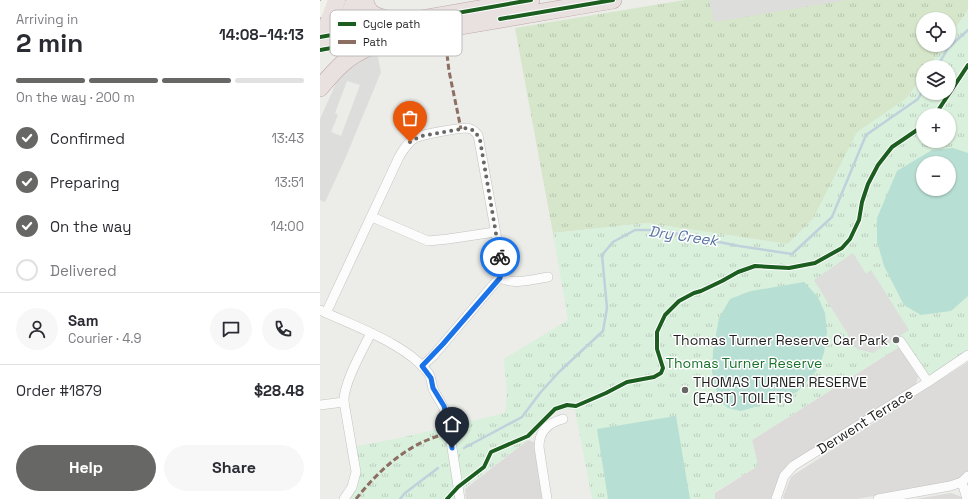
<!DOCTYPE html>
<html lang="en">
<head>
<meta charset="utf-8">
<style>
  body { margin:0; font-family:"Space Grotesk",sans-serif; background:#f7f7f7; color:#2b2b33; height:100vh; display:flex; flex-direction:column; font-size:15px; white-space:nowrap }
  * { box-sizing:border-box; margin:0 }
  p { font-size:13px; color:#7c7c81 }
  .icon { flex:none; width:22px; height:22px; fill:none; stroke:currentColor; stroke-width:2; stroke-linecap:round; stroke-linejoin:round }
  .map { position:relative; flex:1; overflow:hidden }
  .sheet { display:flex; flex-direction:column; background:#fff; width:320px }
  .sheet>* { flex:none }
  .controls { position:absolute; left:596px; top:12px; display:grid; gap:8px }
  .controls a { display:grid; place-items:center; width:40px; height:40px; border-radius:50%; background:#fff; box-shadow:0 1px 3px #0004; font-size:20px }
  .pin { position:absolute; display:grid; place-items:center; width:34px; height:34px; color:#fff; margin:-41px -17px; border-radius:50% 50% 50% 0; rotate:-45deg; box-shadow:0 0 4px #0007 }
  .pin .icon { rotate:45deg }
  .courier { position:absolute; display:grid; place-items:center; width:40px; height:40px; margin:-20px; border:3px solid #1a73e8; border-radius:50%; background:#fff; color:#222; box-shadow:0 1px 5px #0007 }
  .headline em { font-style:normal; font-weight:700 }
  .headline div { display:flex; flex-direction:column-reverse }
  .headline { display:flex; align-items:center; justify-content:space-between; height:68px; padding:0 16px }
  h1 { font-size:26px; font-weight:700; line-height:30px }
  .bar { display:grid; grid-template-columns:repeat(4,1fr); gap:6px 4px; align-content:center; height:48px; padding:0 16px }
  .bar i { height:5px; border-radius:3px; background:#e1e1e2 }
  .bar .current { background:#676765 }
  .bar p { grid-column:span 4 }
  .line { display:flex; align-items:center; gap:10px; padding:0 16px; border-top:1px solid #e1e1e2 }
  .line div { flex:1 }
  .round { display:grid; place-items:center; flex:none; width:42px; height:42px; border-radius:21px; background:#f7f7f7 }
  ol { padding:0 16px; list-style:none }
  li { display:flex; align-items:center; gap:12px; height:44px }
  li p { margin-inline-start:auto }
  li .icon { padding:4px; border-radius:50%; background:#676765; color:#fff; stroke-width:4 }
  li:last-child { color:#7c7c81 }
  li i { width:22px; height:22px; border:2px solid #e1e1e2; border-radius:50% }
  .cta { display:flex; gap:8px; margin-top:auto; padding:8px 16px }
  .cta a { flex:1; height:46px; border-radius:24px; background:#676765; color:#fff; font-size:16px; font-weight:700; line-height:46px; text-align:center }
  .cta a+a { background:#f7f7f7; color:#2b2b33 }
  main { display:flex; flex:1; min-height:0 }
  .map>svg:first-child { display:block }
  .residential { fill:#dcdbd9 }
  .grass { fill:url(#grass-tufts) }
  .park { fill:url(#park-tufts); fill-rule:evenodd }
  .pitch { fill:#b8dfd3; fill-rule:evenodd }
  .parking { fill:#dddddb; fill-rule:evenodd }
  .lines { fill:none; stroke-linecap:round; stroke-linejoin:round }
  .stream { stroke:#bfd2dc; stroke-width:2.5 }
  .street-casing { stroke:#c2c2c0; stroke-width:10 }
  .secondary-casing { stroke:#919582; stroke-width:14 }
  .highway-casing { stroke:#bea3a7; stroke-width:18 }
  .street { stroke:#fcfcfc; stroke-width:9 }
  .secondary { stroke:#f1f3eb; stroke-width:13 }
  .highway { stroke:#e9e0e0; stroke-width:17 }
  .quiet { stroke:#8d6e63; stroke-width:3; stroke-dasharray:6 3; stroke-linecap:butt }
  .cycleway-casing { stroke:#fff; stroke-width:6 }
  .cycleway { stroke:#1b5e20; stroke-width:4 }
  .done { stroke:#676765; stroke-width:4; stroke-dasharray:0 7.2 }
  .route { stroke:#1a73e8; stroke-width:5 }
  .poi-dot { fill:#676765; stroke:#fff; stroke-width:1.5 }
  .labels { text-anchor:middle; stroke-width:3; stroke-linejoin:round; paint-order:stroke }
  .poi-label { font-size:14px; fill:#1f1f1f; stroke:#fff; text-anchor:end }
  .park-label { font-size:14px; fill:#19712c; stroke:#fff }
  .street-label { font-size:14px; fill:#1f1f1f; stroke:#fff }
  .water-label { font-size:15px; font-style:italic; fill:#5673a3; stroke:#fff }
  .key { fill:#fff; stroke:#bcbcbc; stroke-width:1 }
  .key-label { font-size:11px; fill:#1f1f1f }
</style>
</head>
<body>
<main>
<section class="sheet">
<div class="headline"><div><h1>2 min</h1><p>Arriving in</p></div><em>14:08–14:13</em></div>
<div class="bar"><i class="current"></i><i class="current"></i><i class="current"></i><i></i><p>On the way · 200 m</p></div>
<ol>
<li><svg class="icon" aria-label="check" viewBox="0 0 24 24"><path d="M5 12l5 5 9-10"/></svg>Confirmed<p>13:43</p></li>
<li><svg class="icon" aria-label="check" viewBox="0 0 24 24"><path d="M5 12l5 5 9-10"/></svg>Preparing<p>13:51</p></li>
<li><svg class="icon" aria-label="check" viewBox="0 0 24 24"><path d="M5 12l5 5 9-10"/></svg>On the way<p>14:00</p></li>
<li><i></i>Delivered</li>
</ol>
<div class="line" style="height:72px"><a class="round"><svg class="icon" aria-label="person" viewBox="0 0 24 24"><circle cx="12" cy="8" r="4"/><path d="M4 21q1-7 8-7t8 7"/></svg></a><div><b>Sam</b><p>Courier · 4.9</p></div><a class="round"><svg class="icon" aria-label="chat" viewBox="0 0 24 24"><path d="M4 5h16v11H9l-5 4z"/></svg></a><a class="round"><svg class="icon" aria-label="phone" viewBox="0 0 24 24"><path d="M5 4h4l2 5-3 2q2 4 5 5l2-3 5 2v4C11 20 4 13 5 4z"/></svg></a></div>
<div class="line" style="height:52px"><div>Order #1879</div><b>$28.48</b></div>
<div class="cta"><a>Help</a><a>Share</a></div>
</section>
<div class="map">
<svg width="648" height="499" viewBox="0 0 648 499">
  <defs>
    <pattern id="grass-tufts" width="24" height="20" patternUnits="userSpaceOnUse"><rect width="24" height="20" fill="#d5e6ca"/><path d="M3 7l-1-3M5 7V3M7 7l1-3M15 17l-1-3M17 17v-4M19 17l1-3" fill="none" stroke="#b6c5ad"/></pattern>
    <pattern id="park-tufts" width="24" height="20" patternUnits="userSpaceOnUse"><rect width="24" height="20" fill="#d9f0dc"/><path d="M3 7l-1-3M5 7V3M7 7l1-3M15 17l-1-3M17 17v-4M19 17l1-3" fill="none" stroke="#bacdbc"/></pattern>
  </defs>
  <rect width="100%" height="100%" fill="#ecece8"/>
  <g class="residential">
    <path d="M 579,347 L 598,377 L 596,384 L 469,465 L 453,499 L 395,499 L 395,493 L 438,466 L 432,440 Z"/>
    <path d="M 648,362 L 648,472 L 643,477 L 636,480 L 621,484 L 537,499 L 464,499 L 463,497 L 471,477 L 475,474 Z"/>
    <path d="M 208,440 L 216,443 L 225,499 L 146,499 L 145,489 Z"/>
    <path d="M 631,493 L 642,497 L 642,499 L 595,499 Z"/>
  </g>
  <path class="grass" d="M 365,0 L 648,0 L 648,10 L 629,37 L 629,19 L 603,19 L 603,45 L 624,45 L 608,67 L 603,67 L 603,75 L 587,98 L 537,133 L 493,219 L 468,244 L 327,223 L 233,233 L 195,28 Z"/>
  <path class="park" d="M 648,10 L 648,355 L 608,382 L 579,347 L 432,440 L 438,466 L 395,492 L 395,499 L 272,499 L 255,410 L 235,409 L 208,440 L 139,492 L 140,499 L 24,499 L 32,487 L 32,447 L 80,438 L 185,413 L 187,393 L 184,359 L 248,320 L 233,233 L 327,223 L 468,244 L 493,219 L 537,132 L 587,98 L 603,75 L 603,93 L 629,93 L 629,67 L 608,67 L 624,45 L 629,45 L 629,37 ZM 603,115 L 629,115 L 629,141 L 603,141 ZM 603,163 L 629,163 L 629,189 L 603,189 Z"/>
  <g class="pitch">
    <path d="M 633,148 L 648,153 L 648,296 L 631,311 L 601,315 L 584,305 L 564,266 L 557,241 L 557,218 L 577,171 L 612,150 ZM 603,163 L 629,163 L 629,189 L 603,189 Z"/>
    <path d="M 484,282 L 498,297 L 505,313 L 507,332 L 504,353 L 498,369 L 477,392 L 458,400 L 421,411 L 408,408 L 399,400 L 392,372 L 393,351 L 399,318 L 410,299 L 431,291 Z"/>
    <path d="M 356,416 L 370,499 L 288,499 L 277,429 Z"/>
  </g>
  <g class="parking">
    <path d="M 389,0 L 527,0 L 394,22 Z"/>
    <path d="M 57,53 L 61,72 L 25,159 L 5,202 L 0,200 L 0,119 L 17,81 L 29,67 L 44,57 ZM 27,81 L 40,85 L 21,136 L 11,132 L 18,115 L 15,113 Z"/>
    <path d="M 533,253 L 546,274 L 551,270 L 589,330 L 553,353 L 537,349 L 494,280 Z"/>
  </g>
  <g class="lines">
    <g class="stream">
      <path d="M 617,67 L 628,48 L 648,30"/>
      <path d="M 144,448 L 202,417 L 220,393 L 239,372 L 283,331 L 287,308 L 282,255 L 293,242 L 315,230 L 338,230 L 419,246 L 472,254 L 512,217 L 546,135 L 598,99 L 603,90"/>
      <path d="M 80,499 L 85,493 L 118,468"/>
    </g>
    <g class="street-casing">
      <g id="street">
        <path d="M 52,217 L 108,241 L 128,239 L 175,232"/>
        <path d="M 0,310 C 33,326 88,344 109,374 C 112,379 111,385 114,391 C 119,400 124,406 127,416 L 140,499"/>
        <path d="M 6,313 L 79,157 C 83,150 87,143 95,138 C 104,134 137,128 148,128 C 152,129 155,131 158,135 L 182,267 L 182,273 L 180,277"/>
        <path d="M 580,341 L 608,382"/>
        <path d="M 102,366 L 113,356 L 180,277 C 191,286 215,279 228,277"/>
        <path d="M 0,405 L 24,402"/>
        <path d="M 642,482 L 647,499"/>
        <path d="M 24,499 L 32,487 L 36,472 L 24,402 C 23,384 42,351 51,333"/>
        <path d="M 227,499 L 219,447 C 219,431 228,423 243,419"/>
        <path d="M 456,499 L 464,476 L 473,466 L 608,382 L 648,355"/>
        <path d="M 558,499 L 630,486 L 642,482 L 648,476"/>
      </g>
    </g>
    <g class="secondary-casing">
      <path id="secondary" d="M 0,11 L 10,0"/>
    </g>
    <g class="highway-casing">
      <g id="highway">
        <path d="M 45,0 C 47,17 62,18 76,21"/>
        <path d="M 3,36 L 211,0"/>
        <path d="M 19,42 L 35,0"/>
        <path d="M 0,44 L 17,0"/>
        <path d="M 17,47 L 293,0"/>
        <path d="M 0,88 C 15,70 28,55 50,47"/>
      </g>
    </g>
    <use href="#street" class="street"/>
    <use href="#secondary" class="secondary"/>
    <use href="#highway" class="highway"/>
    <g class="quiet">
      <path d="M 124,28 L 129,71 L 141,129"/>
      <path d="M 36,499 C 60,469 90,441 130,433"/>
    </g>
    <g class="cycleway-casing">
      <g id="cycleway">
        <path d="M 180,19 L 293,0"/>
        <path d="M 0,37 L 211,0"/>
        <path d="M 0,50 L 84,35"/>
        <path d="M 615,115 L 648,65"/>
        <path d="M 127,499 L 138,487 L 164,467 L 171,452 L 208,436 L 235,409 L 247,405 L 256,406 L 286,393 L 307,382 L 334,377 L 341,373 L 343,368 L 337,349 L 337,332 L 345,315 L 359,301 L 374,293 L 381,291 L 402,281 L 418,272 L 435,266 L 469,268 L 495,263 L 522,248 L 530,239 L 539,220 L 542,202 L 548,184 L 558,165 L 572,147 L 603,126"/>
      </g>
    </g>
    <use href="#cycleway" class="cycleway"/>
  </g>
  <g class="lines">
    <path class="done" d="M 90,142 L 101,136 L 147,128 L 155,131 L 160,140 L 180,257"/>
    <path class="route" d="M 132,448 L 128,421 L 124,406 L 113,388 L 111,378 L 102,366 L 123,344 L 180,278 L 182,270 L 180,257"/>
  </g>
  <g class="poi-dot">
    <circle cx="576" cy="340" r="4"/>
    <circle cx="365" cy="390" r="4"/>
  </g>
  <g class="labels">
    <g class="poi-label">
      <text x="568" y="345">Thomas Turner Reserve Car Park</text>
      <text x="373" y="387" text-anchor="start">THOMAS TURNER RESERVE<tspan x="373" dy="16">(EAST) TOILETS</tspan></text>
    </g>
    <g class="park-label">
      <text x="424" y="368">Thomas Turner Reserve</text>
    </g>
    <g class="street-label">
      <text transform="translate(545 421) rotate(-32)" y="5">Derwent Terrace</text>
    </g>
    <g class="water-label">
      <text transform="translate(363 236) rotate(8)" y="5">Dry Creek</text>
    </g>
  </g>
  <rect x="10" y="10" width="132" height="46" rx="6" class="key"/>
  <rect x="18" y="22" width="18" height="4" fill="#1b5e20"/>
  <rect x="18" y="40" width="18" height="4" fill="#8d6e63"/>
  <g class="key-label">
    <text x="43" y="28">Cycle path</text>
    <text x="43" y="46">Path</text>
  </g>
</svg>
<div class="controls">
<a><svg class="icon" aria-label="locate" viewBox="0 0 24 24"><circle cx="12" cy="12" r="6"/><path d="M12 2v4M12 18v4M2 12h4M18 12h4"/></svg></a>
<a><svg class="icon" aria-label="layers" viewBox="0 0 24 24"><path d="M12 4l9 5-9 5-9-5zM3 14l9 5 9-5"/></svg></a>
<a>+</a>
<a>−</a>
</div>
<div class="pin" style="left:90px;top:142px;background:#ea580c"><svg class="icon" aria-label="bag" viewBox="0 0 24 24"><path d="M5 8h14l-1 12H6zM9 8a3 3 0 0 1 6 0"/></svg></div>
<div class="pin" style="left:132px;top:448px;background:#1f2937"><svg class="icon" aria-label="home" viewBox="0 0 24 24"><path d="M3 11l9-7 9 7M6 9v11h12V9"/></svg></div>
<div class="courier" style="left:180px;top:257px"><svg class="icon" aria-label="bike" viewBox="0 0 24 24"><circle cx="6" cy="16" r="4"/><circle cx="18" cy="16" r="4"/><path d="M6 16l4-8h5l3 8M10 8l3 8H6M13 5h3"/></svg></div>
</div>
</main>
</body>
</html>
